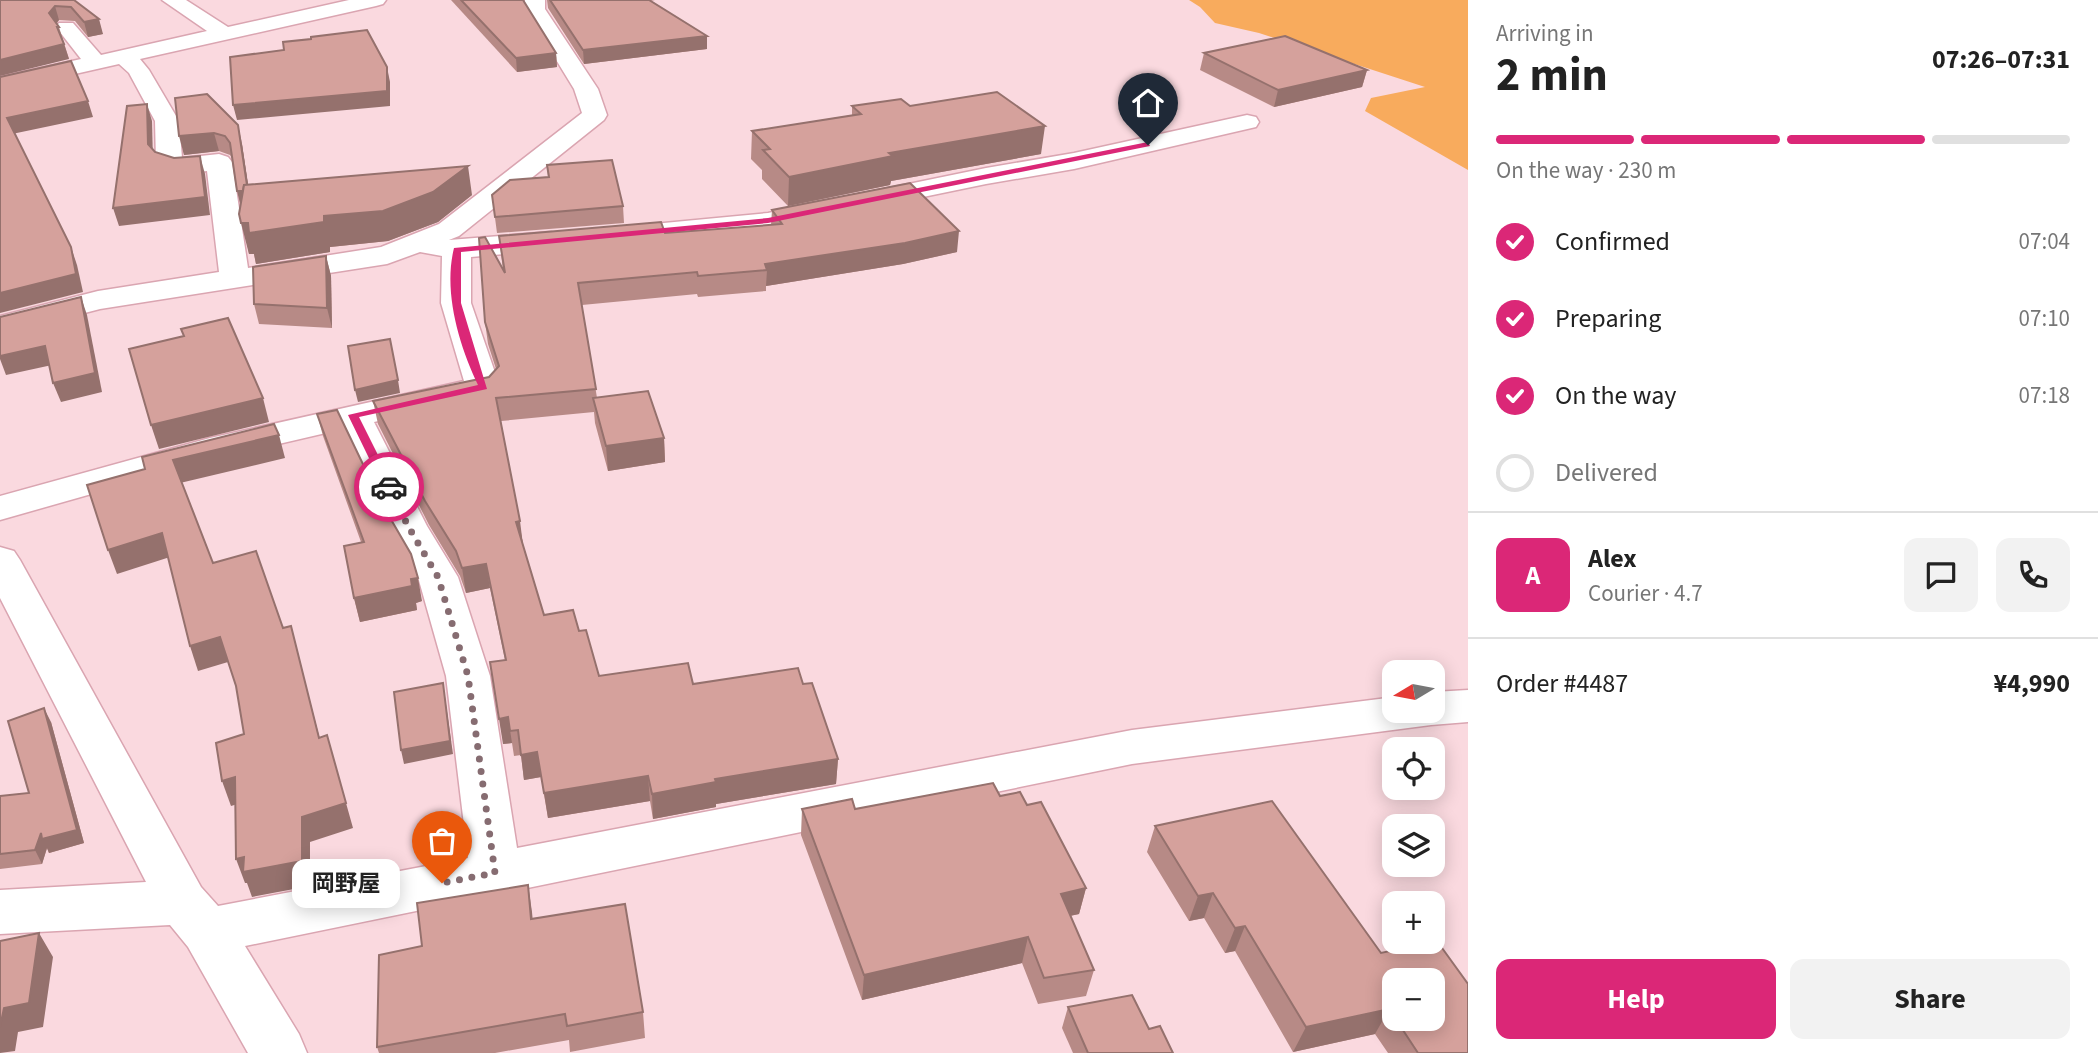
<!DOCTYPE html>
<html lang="en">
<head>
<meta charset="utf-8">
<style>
  body { margin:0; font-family:"Source Sans 3","Noto Sans JP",sans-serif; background:#f2f2f2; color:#222; height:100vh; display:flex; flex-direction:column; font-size:26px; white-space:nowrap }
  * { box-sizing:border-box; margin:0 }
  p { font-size:23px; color:#767676 }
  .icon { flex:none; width:38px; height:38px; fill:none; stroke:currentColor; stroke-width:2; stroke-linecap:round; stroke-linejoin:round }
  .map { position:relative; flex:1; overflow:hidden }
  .details { display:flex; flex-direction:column; background:#fff; width:630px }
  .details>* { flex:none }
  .needle { width:46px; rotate:260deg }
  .fabs { position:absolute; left:1382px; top:660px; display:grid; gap:14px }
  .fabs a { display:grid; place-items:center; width:63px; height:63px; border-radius:14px; background:#fff; box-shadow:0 4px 18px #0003; font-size:35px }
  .pin { position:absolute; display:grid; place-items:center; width:60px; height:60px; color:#fff; margin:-72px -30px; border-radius:50% 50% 50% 0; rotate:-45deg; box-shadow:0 0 7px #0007 }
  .pin .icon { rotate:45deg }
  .courier { position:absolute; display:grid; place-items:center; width:70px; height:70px; margin:-35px; border:5px solid #db2777; border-radius:50%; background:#fff; color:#222; box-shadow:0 2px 9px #0007 }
  .bubble { position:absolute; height:49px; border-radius:14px; background:#fff; box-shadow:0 4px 18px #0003; font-size:23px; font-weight:700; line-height:49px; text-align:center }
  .overview em { font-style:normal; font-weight:700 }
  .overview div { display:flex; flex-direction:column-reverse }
  .overview { display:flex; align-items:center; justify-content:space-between; height:119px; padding:0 28px }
  h1 { font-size:46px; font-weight:700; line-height:52px }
  .bar { display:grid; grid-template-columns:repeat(4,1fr); gap:10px 7px; align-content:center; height:84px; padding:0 28px }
  .bar i { height:9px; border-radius:5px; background:#e0e0e0 }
  .bar .current { background:#db2777 }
  .bar p { grid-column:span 4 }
  .line { display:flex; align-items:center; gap:18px; padding:0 28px; border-top:2px solid #e0e0e0 }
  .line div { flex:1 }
  .round { display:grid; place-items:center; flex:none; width:74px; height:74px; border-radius:14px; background:#f2f2f2 }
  ol { padding:0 28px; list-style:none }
  li { display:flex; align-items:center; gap:21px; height:77px }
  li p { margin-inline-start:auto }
  li .icon { padding:7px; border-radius:50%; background:#db2777; color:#fff; stroke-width:4 }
  li:last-child { color:#767676 }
  li i { width:38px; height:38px; border:4px solid #e0e0e0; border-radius:50% }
  .primary-button { display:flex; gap:14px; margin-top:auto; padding:14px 28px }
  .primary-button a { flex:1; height:80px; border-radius:14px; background:#db2777; color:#fff; font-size:28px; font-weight:700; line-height:80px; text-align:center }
  .primary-button a+a { background:#f2f2f2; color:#222 }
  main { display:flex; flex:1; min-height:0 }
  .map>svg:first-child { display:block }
  .green { fill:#f8ab5d }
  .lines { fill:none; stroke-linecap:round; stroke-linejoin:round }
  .minor-casing { stroke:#daa5b1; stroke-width:3 }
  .minor { fill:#fff; fill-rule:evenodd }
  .wall { fill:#b78a86; fill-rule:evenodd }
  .shaded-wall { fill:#95716d }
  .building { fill:#d5a19c; stroke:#95716d; stroke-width:2 }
  .route { fill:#db2777 }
  .done { stroke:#866c71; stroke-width:7; stroke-dasharray:0 12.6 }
</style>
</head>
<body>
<main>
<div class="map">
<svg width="1468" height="1053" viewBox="0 0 1468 1053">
  <rect width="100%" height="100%" fill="#fad9df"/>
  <path class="green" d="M 1189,0 L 1468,0 L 1468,170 L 1365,111 L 1371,98 L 1425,87 L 1259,33 L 1215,23 L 1200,7 Z"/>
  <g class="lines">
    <g class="minor-casing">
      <g id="minor">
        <path d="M 162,0 L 186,0 L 228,27 L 349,0 L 386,0 L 383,4 L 376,6 L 140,59 L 149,70 L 179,121 L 182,158 L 219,154 L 228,157 L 232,162 L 248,268 L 381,247 L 439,224 L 582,113 L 574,89 L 525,9 L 525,0 L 545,0 L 545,9 L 598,89 L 607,115 L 604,120 L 459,236 L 449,240 L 551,232 L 561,235 L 565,241 L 561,247 L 551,250 L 471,257 L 471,303 L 500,387 L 495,394 L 374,422 L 427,526 L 458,577 L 490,676 L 517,848 L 1132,730 L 1395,697 L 1395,710 L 1433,710 L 1433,692 L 1468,690 L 1468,722 L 1431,725 L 1132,764 L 245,946 L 299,1034 L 307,1053 L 248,1053 L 188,947 L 170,925 L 0,934 L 0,890 L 146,882 L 0,598 L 0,547 L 14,551 L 20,560 L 201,887 L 218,906 L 468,858 L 446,676 L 418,577 L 389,526 L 343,429 L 218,458 L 0,520 L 0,496 L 210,438 L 464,381 L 441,303 L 442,256 L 420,252 L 387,264 L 100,309 L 0,335 L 0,316 L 98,291 L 219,272 L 207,171 C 190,173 168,179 156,162 L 155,121 L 129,73 L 119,64 L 0,91 L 0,77 L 81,59 L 56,27 L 59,23 L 73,23 L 101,55 L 207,31 Z"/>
        <path d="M 1247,115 L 1256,117 L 1259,122 L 1256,127 L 1074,169 L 986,184 L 768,229 L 611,244 L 601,242 L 597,236 L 601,230 L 611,228 L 768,213 L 986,168 L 1074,153 Z"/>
      </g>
    </g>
    <use href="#minor" class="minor"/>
  </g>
  <g class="wall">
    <path d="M 0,0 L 74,0 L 103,34 L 88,37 L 75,21 L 59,20 L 57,23 L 59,27 L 69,59 Z"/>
    <path d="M 451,0 L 523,0 L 556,53 L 557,67 L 517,72 Z"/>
    <path d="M 547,0 L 655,0 L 650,1 L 707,49 L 584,64 L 548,8 Z"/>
    <path d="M 1204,53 L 1367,70 L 1362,87 L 1274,107 L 1200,70 Z"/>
    <path d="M 175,98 L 242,144 L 248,185 L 472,195 L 438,222 L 388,241 L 330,247 L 330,252 L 256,264 L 254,254 L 249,254 L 232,158 L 230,155 L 219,151 L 184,155 Z"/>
    <path d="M 852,106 L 910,106 L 1041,154 L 891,181 L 890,185 L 788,206 L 762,179 L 762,170 L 751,159 L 752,131 L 852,115 Z"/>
    <path d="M 547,165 L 623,206 L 624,223 L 497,233 L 492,195 L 548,177 Z"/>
    <path d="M 772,210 L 957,252 L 903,264 L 766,286 L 766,291 L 698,297 L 697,294 L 582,305 L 597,398 L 664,438 L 665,462 L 608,471 L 595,423 L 594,412 L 501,421 L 523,544 L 544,615 L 579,631 L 599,676 L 693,684 L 803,684 L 838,759 L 836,784 L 716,804 L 716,807 L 653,819 L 650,801 L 548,818 L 541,777 L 524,780 L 521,755 L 514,756 L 512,743 L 503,744 L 505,660 L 490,588 L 466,593 L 460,576 L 429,525 L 378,424 L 373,401 L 489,377 L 496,369 L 488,344 L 485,322 L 503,270 L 499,236 L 665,233 L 771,225 Z"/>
    <path d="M 326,256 L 331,276 L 332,328 L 259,324 L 254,304 Z"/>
    <path d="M 317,414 L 422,601 L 416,603 L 417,610 L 360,622 L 354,598 L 361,542 L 323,436 Z"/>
    <path d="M 51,722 L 84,843 L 49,853 L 47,848 L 42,864 L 0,869 L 0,796 L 29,793 Z"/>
    <path d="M 1000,796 L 1027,805 L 1086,888 L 1079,914 L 1070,916 L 1094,970 L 1086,996 L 1038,1004 L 1022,963 L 862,1000 L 801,835 L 802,809 L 855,809 Z"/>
    <path d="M 1155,826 L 1381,953 L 1468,1053 L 1388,1053 L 1375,1034 L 1293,1052 L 1235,951 L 1225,953 L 1204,918 L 1189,921 L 1147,852 ZM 1395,980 L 1433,1018 L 1395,1018 Z"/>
    <path d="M 532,912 L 532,919 L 643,1012 L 645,1038 L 570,1052 L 569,1040 L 495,1053 L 379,1053 L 377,1047 L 422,946 Z"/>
    <path d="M 1068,1007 L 1149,1029 L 1173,1053 L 1073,1053 L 1062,1028 Z"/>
  </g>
  <g class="shaded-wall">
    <path d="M 55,6 L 59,20 L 53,27 L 49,13 Z"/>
    <path d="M 99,19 L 103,34 L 88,37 L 84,22 Z"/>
    <path d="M 707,36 L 707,49 L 584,64 L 583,50 Z"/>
    <path d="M 64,44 L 69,59 L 0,76 L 0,60 Z"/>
    <path d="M 556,53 L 557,67 L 517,72 L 516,58 Z"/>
    <path d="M 387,67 L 390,82 L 390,106 L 237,120 L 233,105 Z"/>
    <path d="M 1367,70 L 1362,87 L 1274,107 L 1278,90 Z"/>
    <path d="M 88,101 L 93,117 L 12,134 L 7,118 Z"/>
    <path d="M 147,104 L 152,121 L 153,162 L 148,144 Z"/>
    <path d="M 238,125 L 242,144 L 252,210 L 242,211 L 237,191 Z"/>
    <path d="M 1045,126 L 1041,154 L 891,181 L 890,185 L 788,206 L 789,177 L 889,153 Z"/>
    <path d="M 214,133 L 219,151 L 184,155 L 179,136 Z"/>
    <path d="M 200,156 L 205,174 L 210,215 L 119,226 L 113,208 Z"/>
    <path d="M 468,166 L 472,195 L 438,222 L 388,241 L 330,247 L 330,252 L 256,264 L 254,254 L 249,254 L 241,223 Z"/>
    <path d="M 959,231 L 957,252 L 903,264 L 766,286 L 767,270 L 765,264 Z"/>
    <path d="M 71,247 L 77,265 L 83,292 L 0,313 L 0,293 Z"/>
    <path d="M 326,256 L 331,276 L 332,328 L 327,308 Z"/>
    <path d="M 81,297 L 87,315 L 102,392 L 61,402 L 53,383 Z"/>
    <path d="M 45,346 L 52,365 L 6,375 L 0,359 L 0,356 Z"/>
    <path d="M 398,380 L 400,393 L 358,402 L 355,390 Z"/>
    <path d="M 263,398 L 269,422 L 159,449 L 151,425 Z"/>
    <path d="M 279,435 L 285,458 L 180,483 L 173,460 Z"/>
    <path d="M 664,438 L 665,462 L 608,471 L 606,446 Z"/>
    <path d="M 520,521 L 523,545 L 516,522 Z"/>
    <path d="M 162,533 L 170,557 L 117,574 L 108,550 Z"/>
    <path d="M 486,564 L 490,588 L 466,593 L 462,568 Z"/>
    <path d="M 418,578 L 422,601 L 416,603 L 417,610 L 360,622 L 354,598 L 411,579 Z"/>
    <path d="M 291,626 L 297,650 L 326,763 L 319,738 Z"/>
    <path d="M 220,637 L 228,662 L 198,671 L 190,646 Z"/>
    <path d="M 443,683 L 453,754 L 404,764 L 401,750 Z"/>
    <path d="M 44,708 L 51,722 L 84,843 L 49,853 L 47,848 L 42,864 L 35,850 Z"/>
    <path d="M 508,717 L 512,743 L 503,744 L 499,719 Z"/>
    <path d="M 537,752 L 541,777 L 524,780 L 521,755 Z"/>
    <path d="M 838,759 L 836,784 L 716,804 L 716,807 L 653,819 L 652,794 L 715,779 Z"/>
    <path d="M 648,776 L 650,801 L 548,818 L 544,793 Z"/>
    <path d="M 235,777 L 244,802 L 231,806 L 222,781 Z"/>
    <path d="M 346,803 L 353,828 L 310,842 L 310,886 L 252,897 L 247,883 L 245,883 L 236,859 L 302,817 Z"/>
    <path d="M 528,885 L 532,912 L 535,945 L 531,919 Z"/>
    <path d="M 1086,888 L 1079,914 L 1054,919 L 1061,894 Z"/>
    <path d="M 1213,893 L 1204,918 L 1189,921 L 1198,896 Z"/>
    <path d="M 1245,926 L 1235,951 L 1225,953 L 1235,928 Z"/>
    <path d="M 39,933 L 53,957 L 43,1027 L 18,1032 L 15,1051 L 0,1053 L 0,1027 L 4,1008 Z"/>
    <path d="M 1028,937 L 1022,963 L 862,1000 L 864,975 Z"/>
    <path d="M 1389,1009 L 1375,1034 L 1293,1052 L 1306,1027 Z"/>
  </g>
  <g class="building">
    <path d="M 0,0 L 74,0 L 99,19 L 84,22 L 71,7 L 55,6 L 49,13 L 59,27 L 57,27 L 64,44 L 0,60 Z"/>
    <path d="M 461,0 L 523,0 L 556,53 L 516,58 Z"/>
    <path d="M 550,0 L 649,0 L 707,36 L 583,50 Z"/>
    <path d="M 367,30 L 387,67 L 387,91 L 233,105 L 230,57 L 284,50 L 283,42 L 311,39 L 311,37 Z"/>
    <path d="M 1285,36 L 1367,70 L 1278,90 L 1204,53 Z"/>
    <path d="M 71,61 L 88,101 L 7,118 L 71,247 L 76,274 L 0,293 L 0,77 Z"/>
    <path d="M 997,92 L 1045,126 L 889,153 L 893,156 L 789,177 L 763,150 L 770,149 L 752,131 L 861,114 L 852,106 L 901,99 L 910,106 Z"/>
    <path d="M 207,94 L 238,125 L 247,185 L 244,185 L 243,191 L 237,191 L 230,143 L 225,136 L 214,133 L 179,136 L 175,98 Z"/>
    <path d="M 147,104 L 148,144 L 155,152 L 174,158 L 200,156 L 205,197 L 113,208 L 127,106 Z"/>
    <path d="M 612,160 L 623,206 L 495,217 L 492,195 L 510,180 L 549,177 L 547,165 Z"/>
    <path d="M 468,166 L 433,192 L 383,211 L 324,216 L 324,222 L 249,233 L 248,223 L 241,223 L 239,214 L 244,185 Z"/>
    <path d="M 910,183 L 959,231 L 905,243 L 765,264 L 767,270 L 698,276 L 697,272 L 578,283 L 596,389 L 496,398 L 520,521 L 516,522 L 544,615 L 573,610 L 579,631 L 586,630 L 599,676 L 688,663 L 693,684 L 798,668 L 803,684 L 812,683 L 838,759 L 715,779 L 716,782 L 652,794 L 648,776 L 544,793 L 537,752 L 521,755 L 518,730 L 510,731 L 508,717 L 499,719 L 490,662 L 506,660 L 486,564 L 462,568 L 456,551 L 425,501 L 373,401 L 489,377 L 499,366 L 485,322 L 479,238 L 485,237 L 505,273 L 499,236 L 661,222 L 665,233 L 782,224 L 772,210 Z"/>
    <path d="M 326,256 L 327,308 L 254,304 L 253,267 Z"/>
    <path d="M 81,297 L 95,373 L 53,383 L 45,346 L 0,356 L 0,317 Z"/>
    <path d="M 228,318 L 263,398 L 151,425 L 129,349 L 184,336 L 181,329 Z"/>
    <path d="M 390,339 L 398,380 L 355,390 L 348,346 Z"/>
    <path d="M 648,391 L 664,438 L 606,446 L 593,398 Z"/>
    <path d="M 337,410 L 382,504 L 411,554 L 418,578 L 411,579 L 412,586 L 354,598 L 344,546 L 364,542 L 317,414 Z"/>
    <path d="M 274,424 L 279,435 L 173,460 L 213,563 L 256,551 L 283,628 L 291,626 L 319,738 L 327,735 L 346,803 L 302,817 L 302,861 L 243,872 L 244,857 L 236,859 L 235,777 L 222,781 L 216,743 L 244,734 L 236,686 L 220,637 L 190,646 L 162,533 L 108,550 L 87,485 L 145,469 L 142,457 Z"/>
    <path d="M 443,683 L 450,741 L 401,750 L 394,692 Z"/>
    <path d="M 44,708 L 77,830 L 42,839 L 41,833 L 35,850 L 0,854 L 0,796 L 29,793 L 8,721 Z"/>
    <path d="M 993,783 L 1000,796 L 1020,792 L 1027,805 L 1041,802 L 1086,888 L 1061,894 L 1094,970 L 1044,978 L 1028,937 L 864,975 L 802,809 L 852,799 L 855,809 Z"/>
    <path d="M 1272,801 L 1381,953 L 1437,941 L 1468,984 L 1468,1053 L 1418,1053 L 1395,1018 L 1433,1018 L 1433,980 L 1395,980 L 1395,1018 L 1389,1009 L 1306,1027 L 1245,926 L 1235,928 L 1213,893 L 1198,896 L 1155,826 Z"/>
    <path d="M 528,885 L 531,919 L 625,904 L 643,1012 L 567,1026 L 565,1014 L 377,1047 L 379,955 L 422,946 L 417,903 Z"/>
    <path d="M 39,933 L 29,1003 L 4,1008 L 0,1027 L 0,941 Z"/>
    <path d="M 1132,995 L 1149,1029 L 1160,1026 L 1173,1053 L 1088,1053 L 1068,1007 Z"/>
  </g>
  <path class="route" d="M 1148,142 L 1150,146 L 768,223 L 461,252 L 461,303 L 487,389 L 359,417 L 394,487 L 389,491 L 383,487 L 348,415 L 478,385 C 459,345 443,292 454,248 L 768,218 Z"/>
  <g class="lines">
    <path class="done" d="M 389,487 L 408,526 L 438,577 L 468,676 L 495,873 L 442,883"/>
  </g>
</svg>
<div class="fabs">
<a><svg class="needle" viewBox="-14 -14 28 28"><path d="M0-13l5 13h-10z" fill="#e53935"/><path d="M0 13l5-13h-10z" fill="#767676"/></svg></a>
<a><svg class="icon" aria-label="locate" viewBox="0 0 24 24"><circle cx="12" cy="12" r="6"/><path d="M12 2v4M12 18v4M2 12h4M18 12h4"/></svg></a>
<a><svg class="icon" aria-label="layers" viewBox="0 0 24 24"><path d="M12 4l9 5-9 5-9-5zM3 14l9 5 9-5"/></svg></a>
<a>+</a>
<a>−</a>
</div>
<div class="pin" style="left:442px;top:883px;background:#ea580c"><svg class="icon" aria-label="bag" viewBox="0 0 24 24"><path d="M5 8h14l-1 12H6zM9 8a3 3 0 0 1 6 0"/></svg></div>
<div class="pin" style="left:1148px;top:145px;background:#1f2937"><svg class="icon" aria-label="home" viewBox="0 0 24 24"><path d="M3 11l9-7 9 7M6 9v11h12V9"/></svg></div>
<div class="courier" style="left:389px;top:487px"><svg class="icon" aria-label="car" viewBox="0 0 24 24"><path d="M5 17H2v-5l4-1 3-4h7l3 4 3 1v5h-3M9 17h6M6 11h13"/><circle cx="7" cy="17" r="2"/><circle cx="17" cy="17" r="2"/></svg></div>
<div class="bubble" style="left:292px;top:859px;width:108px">岡野屋</div>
</div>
<section class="details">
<div class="overview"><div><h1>2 min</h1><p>Arriving in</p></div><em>07:26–07:31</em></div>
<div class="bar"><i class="current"></i><i class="current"></i><i class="current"></i><i></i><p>On the way · 230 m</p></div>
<ol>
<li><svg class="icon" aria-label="check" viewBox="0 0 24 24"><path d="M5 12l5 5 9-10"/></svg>Confirmed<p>07:04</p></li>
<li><svg class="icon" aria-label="check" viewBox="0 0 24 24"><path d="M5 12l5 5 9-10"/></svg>Preparing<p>07:10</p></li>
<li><svg class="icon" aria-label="check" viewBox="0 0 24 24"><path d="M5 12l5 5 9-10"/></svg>On the way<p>07:18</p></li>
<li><i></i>Delivered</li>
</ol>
<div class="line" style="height:126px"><b class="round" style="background:#db2777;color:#fff">A</b><div><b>Alex</b><p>Courier · 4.7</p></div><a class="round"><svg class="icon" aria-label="chat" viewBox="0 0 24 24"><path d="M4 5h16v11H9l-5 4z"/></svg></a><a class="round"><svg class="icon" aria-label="phone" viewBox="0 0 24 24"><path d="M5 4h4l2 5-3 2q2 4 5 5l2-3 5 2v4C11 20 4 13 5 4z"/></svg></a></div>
<div class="line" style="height:91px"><div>Order #4487</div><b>¥4,990</b></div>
<div class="primary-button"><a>Help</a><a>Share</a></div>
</section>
</main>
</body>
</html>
